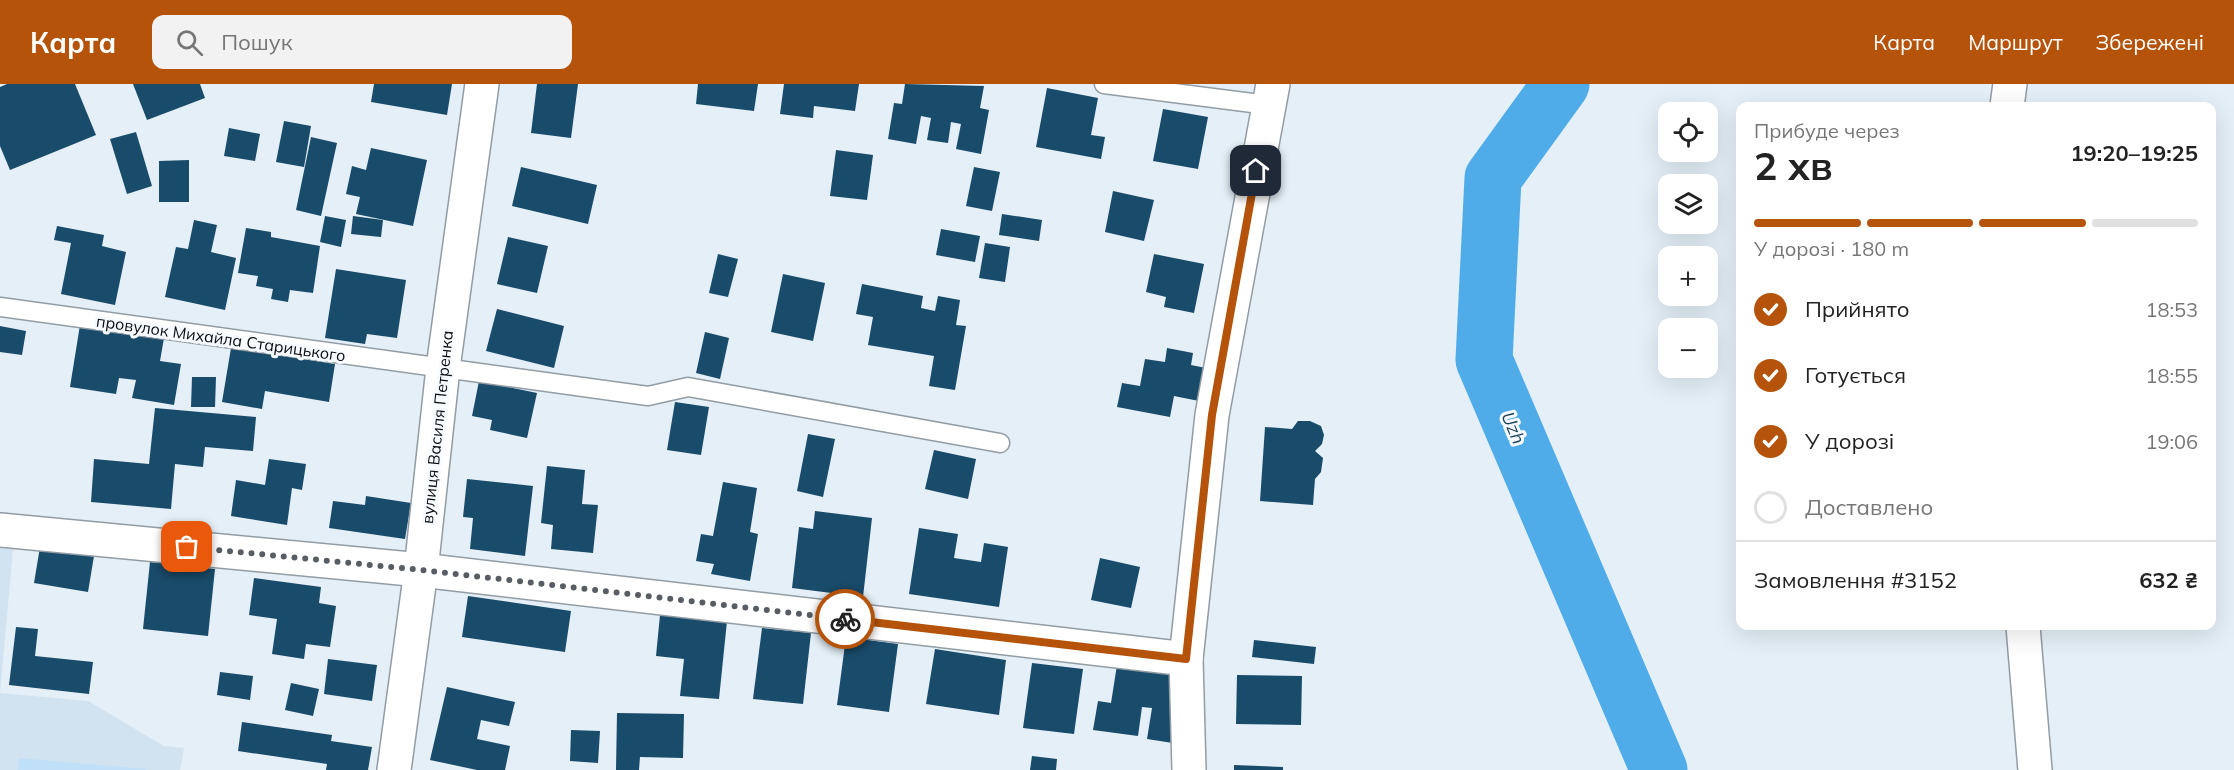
<!DOCTYPE html>
<html lang="uk">
<head>
<meta charset="utf-8">
<style>
  body { margin:0; font-family:Mulish,sans-serif; background:#f2f2f2; color:#222; height:100vh; display:flex; flex-direction:column; font-size:22px; white-space:nowrap }
  * { box-sizing:border-box; margin:0 }
  p { font-size:20px; color:#767676 }
  .icon { flex:none; width:33px; height:33px; fill:none; stroke:currentColor; stroke-width:2; stroke-linecap:round; stroke-linejoin:round }
  .map { position:relative; flex:1; overflow:hidden }
  .panel { position:absolute; left:1736px; top:18px; width:480px; height:528px; display:flex; flex-direction:column; background:#fff; border-radius:12px; box-shadow:0 6px 24px #0002 }
  .panel>* { flex:none }
  .controls { position:absolute; left:1658px; top:18px; display:grid; gap:12px }
  .controls a { display:grid; place-items:center; width:60px; height:60px; border-radius:12px; background:#fff; box-shadow:0 6px 24px #0002; font-size:30px }
  .pin { position:absolute; display:grid; place-items:center; width:51px; height:51px; color:#fff; margin:-26px; border-radius:12px; box-shadow:0 3px 9px #0006 }
  .courier { position:absolute; display:grid; place-items:center; width:60px; height:60px; margin:-30px; border:4px solid #b45309; border-radius:50%; background:#fff; color:#222; box-shadow:0 2px 8px #0007 }
  .overview em { font-style:normal; font-weight:700 }
  .overview div { display:flex; flex-direction:column-reverse }
  .overview { display:flex; align-items:center; justify-content:space-between; height:102px; padding:0 18px }
  h1 { font-size:39px; font-weight:700; line-height:45px }
  .bar { display:grid; grid-template-columns:repeat(4,1fr); gap:9px 6px; align-content:center; height:72px; padding:0 18px }
  .bar i { height:8px; border-radius:4px; background:#e0e0e0 }
  .bar .active { background:#b45309 }
  .bar p { grid-column:span 4 }
  .line { display:flex; align-items:center; gap:15px; padding:0 18px; border-top:2px solid #e0e0e0 }
  .line div { flex:1 }
  ol { padding:0 18px; list-style:none }
  li { display:flex; align-items:center; gap:18px; height:66px }
  li p { margin-inline-start:auto }
  li .icon { padding:6px; border-radius:50%; background:#b45309; color:#fff; stroke-width:4 }
  li:last-child { color:#767676 }
  li i { width:33px; height:33px; border:3px solid #e0e0e0; border-radius:50% }
  header { display:flex; align-items:center; gap:36px; box-sizing:border-box; height:84px; padding:0 30px; background:#b45309; color:#fff }
  header strong { font-size:28px }
  nav { display:flex; gap:33px; margin-inline-start:auto; font-size:21px }
  .search { width:420px; height:54px; background:#f2f2f2; display:flex; align-items:center; gap:15px; box-sizing:border-box; padding:0 21px; border-radius:12px; color:#767676; font-size:22px }
  .map>svg:first-child { display:block }
  .built { fill:#d1e3f1 }
  .green { fill:#c0e0f8 }
  .lines { fill:none; stroke-linecap:round; stroke-linejoin:round }
  .river { stroke:#4face8; stroke-width:57 }
  .building { fill:#194b6a }
  .lane-casing { stroke:#929ca4; stroke-width:21 }
  .street-casing { stroke:#929ca4; stroke-width:36 }
  .lane { stroke:#fff; stroke-width:18 }
  .street { stroke:#fff; stroke-width:33 }
  .done { stroke:#575d62; stroke-width:6; stroke-dasharray:0 10.8 }
  .route { stroke:#b45309; stroke-width:8 }
  .labels { text-anchor:middle; stroke-width:6; stroke-linejoin:round; paint-order:stroke }
  .street-label { font-size:16px; fill:#0b0e11; stroke:#f7fbff }
  .water-label { font-size:18px; font-style:italic; fill:#1a4059; stroke:#f7fbff }
</style>
</head>
<body>
<header>
<strong>Карта</strong>
<div class="search"><svg class="icon" aria-label="search" viewBox="0 0 24 24"><circle cx="10" cy="10" r="6"/><path d="M15 15l6 6"/></svg>Пошук</div>
<nav><a>Карта</a><a>Маршрут</a><a>Збережені</a></nav>
</header>
<div class="map">
<svg width="2234" height="686" viewBox="0 0 2234 686">
  <rect width="100%" height="100%" fill="#e4eff7"/>
  <path class="built" d="M 0,464 L 13,465 L 0,609 L 88,617 L 164,662 L 184,664 L 180,686 L 0,686 Z"/>
  <path class="green" d="M 19,674 L 145,685 L 145,686 L 18,686 Z"/>
  <g class="lines">
    <path class="river" d="M 1561,0 L 1493,94 L 1484,276 L 1659,686"/>
  </g>
  <g class="building">
    <path d="M 7,0 L 75,0 L 96,51 L 10,86 L 0,62 L 0,3 Z"/>
    <path d="M 133,0 L 200,0 L 205,14 L 147,36 Z"/>
    <path d="M 374,0 L 452,0 L 447,31 L 371,18 Z"/>
    <path d="M 537,0 L 578,0 L 571,54 L 531,49 Z"/>
    <path d="M 698,0 L 758,0 L 754,27 L 696,20 Z"/>
    <path d="M 784,0 L 859,0 L 855,27 L 814,22 L 813,34 L 780,30 Z"/>
    <path d="M 905,0 L 984,2 L 980,24 L 989,26 L 981,70 L 956,65 L 961,40 L 951,38 L 948,59 L 927,56 L 931,34 L 921,32 L 916,60 L 888,55 L 894,19 L 902,20 Z"/>
    <path d="M 1047,4 L 1098,14 L 1091,51 L 1105,53 L 1101,75 L 1036,63 Z"/>
    <path d="M 1163,25 L 1208,33 L 1198,85 L 1153,77 Z"/>
    <path d="M 284,37 L 311,42 L 304,83 L 276,78 Z"/>
    <path d="M 229,44 L 260,50 L 255,77 L 224,72 Z"/>
    <path d="M 136,48 L 152,102 L 127,110 L 110,55 Z"/>
    <path d="M 311,53 L 337,59 L 321,132 L 296,126 Z"/>
    <path d="M 371,64 L 427,76 L 413,142 L 356,130 L 360,113 L 346,110 L 352,82 L 366,86 Z"/>
    <path d="M 836,66 L 873,71 L 867,116 L 830,112 Z"/>
    <path d="M 189,76 L 189,118 L 159,118 L 159,77 Z"/>
    <path d="M 521,83 L 597,101 L 588,140 L 512,122 Z"/>
    <path d="M 974,83 L 1000,88 L 992,127 L 966,122 Z"/>
    <path d="M 1113,107 L 1154,116 L 1144,157 L 1105,148 Z"/>
    <path d="M 1002,130 L 1042,136 L 1039,157 L 999,151 Z"/>
    <path d="M 325,132 L 346,136 L 341,163 L 320,158 Z"/>
    <path d="M 353,132 L 383,136 L 381,153 L 351,150 Z"/>
    <path d="M 194,136 L 217,141 L 211,168 L 236,174 L 225,226 L 165,213 L 176,163 L 188,165 Z"/>
    <path d="M 57,142 L 104,151 L 102,162 L 126,168 L 115,221 L 61,210 L 71,159 L 54,156 Z"/>
    <path d="M 246,144 L 271,148 L 271,153 L 320,162 L 313,209 L 290,206 L 288,218 L 271,215 L 273,205 L 256,202 L 258,192 L 238,189 Z"/>
    <path d="M 941,145 L 980,152 L 975,178 L 936,171 Z"/>
    <path d="M 508,153 L 548,162 L 537,209 L 497,200 Z"/>
    <path d="M 985,159 L 1010,163 L 1005,198 L 979,194 Z"/>
    <path d="M 718,170 L 738,175 L 728,213 L 709,209 Z"/>
    <path d="M 1154,170 L 1204,180 L 1194,229 L 1164,223 L 1166,213 L 1146,208 Z"/>
    <path d="M 336,185 L 406,196 L 397,254 L 367,250 L 365,260 L 325,254 Z"/>
    <path d="M 783,190 L 825,199 L 813,257 L 771,248 Z"/>
    <path d="M 862,200 L 923,212 L 921,224 L 935,227 L 938,212 L 960,216 L 956,241 L 966,242 L 955,306 L 929,302 L 934,272 L 868,261 L 873,233 L 856,230 Z"/>
    <path d="M 497,225 L 564,242 L 554,284 L 486,267 Z"/>
    <path d="M 80,241 L 164,254 L 160,277 L 181,280 L 174,321 L 132,314 L 136,296 L 119,294 L 116,310 L 70,303 Z"/>
    <path d="M 0,242 L 26,247 L 22,271 L 0,268 Z"/>
    <path d="M 705,248 L 729,254 L 720,295 L 696,289 Z"/>
    <path d="M 231,264 L 335,280 L 329,318 L 265,307 L 262,325 L 222,318 Z"/>
    <path d="M 1167,264 L 1193,269 L 1191,281 L 1206,284 L 1199,317 L 1174,312 L 1170,333 L 1117,323 L 1122,299 L 1140,302 L 1145,275 L 1165,278 Z"/>
    <path d="M 192,293 L 216,293 L 215,323 L 191,323 Z"/>
    <path d="M 479,297 L 537,309 L 527,354 L 490,346 L 492,336 L 472,332 Z"/>
    <path d="M 675,318 L 709,323 L 701,371 L 667,366 Z"/>
    <path d="M 155,324 L 256,333 L 253,367 L 205,363 L 203,383 L 175,380 L 171,425 L 91,418 L 94,375 L 149,380 Z"/>
    <path d="M 1298,337 L 1310,337 L 1321,342 L 1324,351 L 1322,360 L 1315,367 L 1323,374 L 1321,388 L 1315,395 L 1313,421 L 1260,417 L 1265,343 L 1292,345 Z"/>
    <path d="M 808,350 L 835,355 L 823,413 L 797,407 Z"/>
    <path d="M 934,366 L 976,375 L 968,415 L 925,405 Z"/>
    <path d="M 269,375 L 306,380 L 302,406 L 292,404 L 287,441 L 231,432 L 236,396 L 265,401 Z"/>
    <path d="M 547,382 L 585,386 L 582,420 L 598,421 L 593,469 L 551,465 L 553,441 L 541,439 Z"/>
    <path d="M 467,395 L 533,402 L 525,472 L 470,465 L 473,434 L 463,433 Z"/>
    <path d="M 723,398 L 757,404 L 750,448 L 758,450 L 750,497 L 711,490 L 714,480 L 696,477 L 701,450 L 713,452 Z"/>
    <path d="M 366,412 L 411,419 L 405,455 L 329,444 L 333,417 L 365,421 Z"/>
    <path d="M 815,427 L 872,434 L 863,513 L 792,504 L 799,443 L 813,445 Z"/>
    <path d="M 919,444 L 958,450 L 954,474 L 981,478 L 984,459 L 1008,463 L 999,523 L 909,510 Z"/>
    <path d="M 40,463 L 94,472 L 88,508 L 34,499 Z"/>
    <path d="M 1100,474 L 1140,483 L 1131,524 L 1091,516 Z"/>
    <path d="M 150,478 L 215,485 L 208,552 L 143,545 Z"/>
    <path d="M 254,494 L 321,503 L 319,519 L 336,522 L 330,563 L 306,560 L 304,575 L 272,570 L 277,535 L 249,531 Z"/>
    <path d="M 468,512 L 571,527 L 565,568 L 462,553 Z"/>
    <path d="M 660,531 L 727,537 L 719,615 L 680,612 L 684,575 L 656,572 Z"/>
    <path d="M 16,543 L 38,545 L 35,572 L 93,578 L 89,610 L 9,601 Z"/>
    <path d="M 762,544 L 811,549 L 803,620 L 753,615 Z"/>
    <path d="M 846,553 L 898,560 L 889,628 L 837,621 Z"/>
    <path d="M 1254,556 L 1316,563 L 1314,580 L 1252,573 Z"/>
    <path d="M 935,565 L 1006,576 L 999,631 L 926,620 Z"/>
    <path d="M 328,575 L 377,581 L 372,617 L 324,610 Z"/>
    <path d="M 1032,579 L 1083,585 L 1074,650 L 1023,644 Z"/>
    <path d="M 1117,581 L 1183,591 L 1173,659 L 1147,655 L 1152,624 L 1142,623 L 1138,652 L 1093,646 L 1098,617 L 1111,619 Z"/>
    <path d="M 220,588 L 253,592 L 250,616 L 217,611 Z"/>
    <path d="M 1237,591 L 1302,592 L 1301,641 L 1236,640 Z"/>
    <path d="M 291,599 L 319,605 L 313,632 L 285,626 Z"/>
    <path d="M 447,603 L 515,618 L 509,642 L 481,636 L 477,655 L 510,662 L 505,686 L 477,686 L 430,676 Z"/>
    <path d="M 617,629 L 684,630 L 683,674 L 640,673 L 639,686 L 616,686 Z"/>
    <path d="M 242,638 L 332,651 L 331,657 L 372,663 L 368,686 L 326,686 L 327,680 L 238,667 Z"/>
    <path d="M 571,646 L 600,647 L 598,679 L 570,677 Z"/>
    <path d="M 1032,672 L 1057,675 L 1056,686 L 1030,686 Z"/>
    <path d="M 1234,681 L 1283,683 L 1283,686 L 1234,686 Z"/>
  </g>
  <g class="lines">
    <g class="lane-casing">
      <g id="lane">
        <path d="M 1104,0 L 1268,21"/>
        <path d="M 0,223 L 648,312 L 688,303 L 1000,359"/>
      </g>
    </g>
    <g class="street-casing">
      <g id="street">
        <path d="M 2007,22 L 2010,0"/>
        <path d="M 0,446 L 421,486 L 1186,575"/>
        <path d="M 2023,542 L 2035,686"/>
        <path d="M 394,686 L 421,486 L 443,284 L 482,0"/>
        <path d="M 1189,686 L 1186,575 L 1212,331 L 1273,0"/>
      </g>
    </g>
    <use href="#lane" class="lane"/>
    <use href="#street" class="street"/>
  </g>
  <g class="lines">
    <path class="done" d="M 187,463 L 422,486 L 845,535"/>
    <path class="route" d="M 845,535 L 1186,575 L 1212,331 L 1256,87"/>
  </g>
  <g class="labels">
    <g class="street-label">
      <text transform="translate(221 254) rotate(8)" y="6">провулок Михайла Старицького</text>
      <text transform="translate(437 343) rotate(-84)" y="6">вулиця Василя Петренка</text>
    </g>
    <g class="water-label">
      <text transform="translate(1513 344) rotate(67)" y="6">Uzh</text>
    </g>
  </g>
</svg>
<div class="controls">
<a><svg class="icon" aria-label="locate" viewBox="0 0 24 24"><circle cx="12" cy="12" r="6"/><path d="M12 2v4M12 18v4M2 12h4M18 12h4"/></svg></a>
<a><svg class="icon" aria-label="layers" viewBox="0 0 24 24"><path d="M12 4l9 5-9 5-9-5zM3 14l9 5 9-5"/></svg></a>
<a>+</a>
<a>−</a>
</div>
<div class="pin" style="left:187px;top:463px;background:#ea580c"><svg class="icon" aria-label="bag" viewBox="0 0 24 24"><path d="M5 8h14l-1 12H6zM9 8a3 3 0 0 1 6 0"/></svg></div>
<div class="pin" style="left:1256px;top:87px;background:#1f2937"><svg class="icon" aria-label="home" viewBox="0 0 24 24"><path d="M3 11l9-7 9 7M6 9v11h12V9"/></svg></div>
<div class="courier" style="left:845px;top:535px"><svg class="icon" aria-label="bike" viewBox="0 0 24 24"><circle cx="6" cy="16" r="4"/><circle cx="18" cy="16" r="4"/><path d="M6 16l4-8h5l3 8M10 8l3 8H6M13 5h3"/></svg></div>
<section class="panel">
<div class="overview"><div><h1>2 хв</h1><p>Прибуде через</p></div><em>19:20–19:25</em></div>
<div class="bar"><i class="active"></i><i class="active"></i><i class="active"></i><i></i><p>У дорозі · 180 m</p></div>
<ol>
<li><svg class="icon" aria-label="check" viewBox="0 0 24 24"><path d="M5 12l5 5 9-10"/></svg>Прийнято<p>18:53</p></li>
<li><svg class="icon" aria-label="check" viewBox="0 0 24 24"><path d="M5 12l5 5 9-10"/></svg>Готується<p>18:55</p></li>
<li><svg class="icon" aria-label="check" viewBox="0 0 24 24"><path d="M5 12l5 5 9-10"/></svg>У дорозі<p>19:06</p></li>
<li><i></i>Доставлено</li>
</ol>
<div class="line" style="height:78px"><div>Замовлення #3152</div><b>632 ₴</b></div>
</section>
</div>
</body>
</html>
